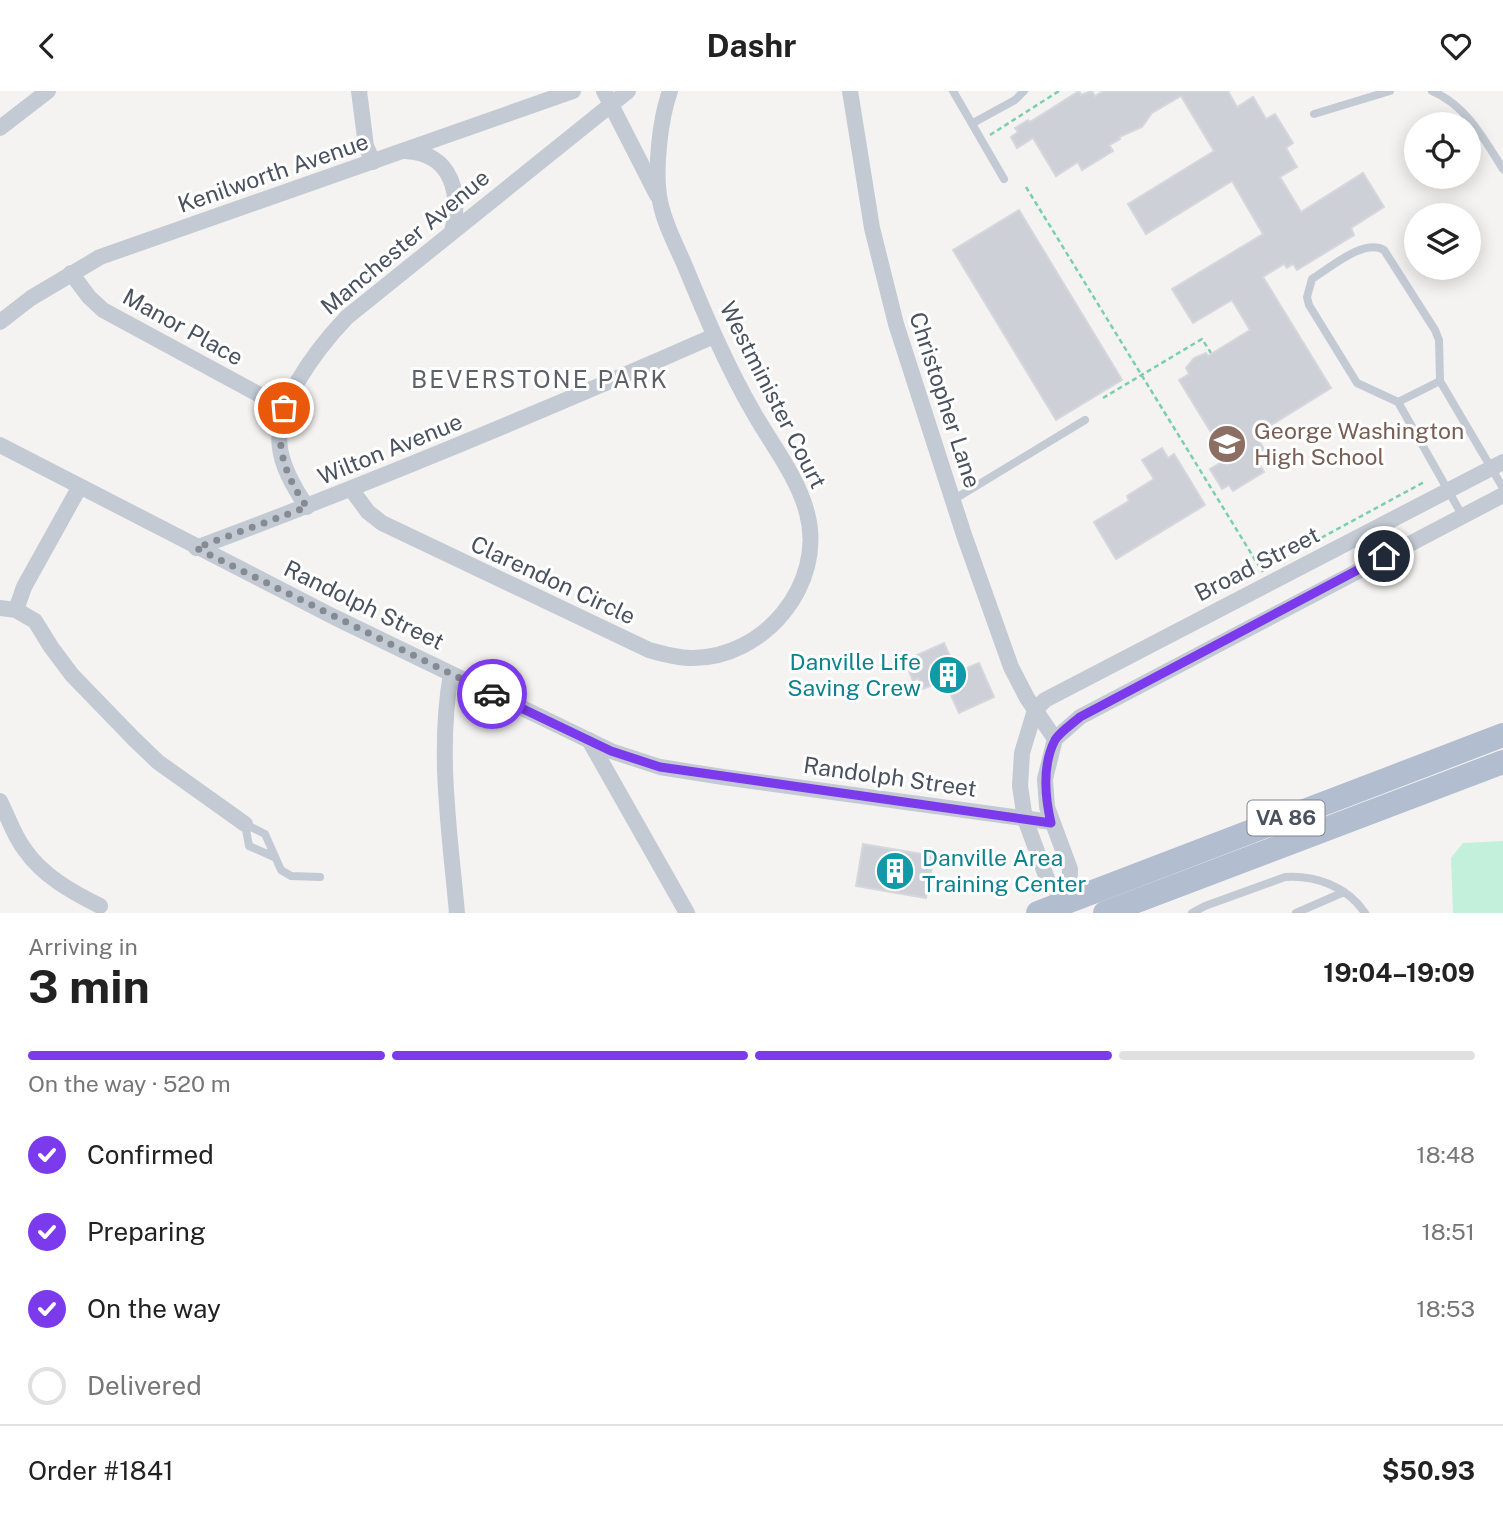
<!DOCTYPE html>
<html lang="en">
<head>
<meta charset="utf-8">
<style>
  body { margin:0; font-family:"Public Sans",sans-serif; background:#f6f6f6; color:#222; height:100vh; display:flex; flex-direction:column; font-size:26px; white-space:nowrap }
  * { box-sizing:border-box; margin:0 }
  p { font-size:23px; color:#767676 }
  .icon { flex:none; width:38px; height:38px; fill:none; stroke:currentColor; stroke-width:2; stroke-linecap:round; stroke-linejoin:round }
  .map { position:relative; height:822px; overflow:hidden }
  .drawer { display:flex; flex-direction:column; background:#fff; flex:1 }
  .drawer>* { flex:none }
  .fabs { position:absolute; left:1404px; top:21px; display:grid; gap:14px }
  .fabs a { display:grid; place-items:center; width:77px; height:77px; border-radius:50%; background:#fff; box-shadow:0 4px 18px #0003; font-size:35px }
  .pin { position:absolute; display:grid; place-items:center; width:60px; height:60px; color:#fff; margin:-30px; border:4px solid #fff; border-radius:50%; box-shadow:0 2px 7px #0007 }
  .courier { position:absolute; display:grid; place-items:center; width:70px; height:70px; margin:-35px; border:5px solid #7c3aed; border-radius:50%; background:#fff; color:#222; box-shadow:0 2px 9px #0007 }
  .headline em { font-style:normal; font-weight:700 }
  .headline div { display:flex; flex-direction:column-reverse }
  .headline { display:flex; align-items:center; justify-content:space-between; height:119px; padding:0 28px }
  h1 { font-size:46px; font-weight:700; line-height:52px }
  .bar { display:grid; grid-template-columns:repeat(4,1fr); gap:10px 7px; align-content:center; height:84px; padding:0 28px }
  .bar i { height:9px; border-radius:5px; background:#e0e0e0 }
  .bar .active { background:#7c3aed }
  .bar p { grid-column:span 4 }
  .line { display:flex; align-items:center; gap:18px; padding:0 28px; border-top:2px solid #e0e0e0 }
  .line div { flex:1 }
  ol { padding:0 28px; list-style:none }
  li { display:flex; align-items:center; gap:21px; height:77px }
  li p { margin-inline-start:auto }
  li .icon { padding:7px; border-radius:50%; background:#7c3aed; color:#fff; stroke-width:4 }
  li:last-child { color:#767676 }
  li i { width:38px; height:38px; border:4px solid #e0e0e0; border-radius:50% }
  header { display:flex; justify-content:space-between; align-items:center; height:91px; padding:0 28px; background:#fff; font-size:32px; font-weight:700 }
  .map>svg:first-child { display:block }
  .green { fill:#c3f0db }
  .building { fill:#ced0d7; stroke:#d6d7dd; stroke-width:2 }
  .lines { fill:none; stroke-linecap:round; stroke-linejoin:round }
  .path { stroke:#7aceb2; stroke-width:2.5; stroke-dasharray:5 3.5; stroke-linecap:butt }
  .lane { stroke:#c3cad3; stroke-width:8 }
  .street { stroke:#c3cad3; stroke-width:16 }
  .primary { stroke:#b3bdd0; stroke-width:24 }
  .done { stroke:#868a93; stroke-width:7; stroke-dasharray:0 12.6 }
  .route { stroke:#7c3aed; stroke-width:9 }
  .labels { text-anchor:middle; stroke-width:6; stroke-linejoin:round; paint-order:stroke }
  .shield { fill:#fff; stroke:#808690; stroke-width:2 }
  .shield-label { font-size:21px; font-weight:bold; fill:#4a5260 }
  .street-label { font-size:23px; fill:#4a5260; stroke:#fff }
  .education-label { font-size:23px; fill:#785e54; stroke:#fff; text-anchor:start }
  .culture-label { font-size:23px; fill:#0d838f; stroke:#fff; text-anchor:end }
  .neighbourhood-label { font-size:24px; letter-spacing:2px; fill:#5e6167; stroke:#fff }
</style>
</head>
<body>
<header><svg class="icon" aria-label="back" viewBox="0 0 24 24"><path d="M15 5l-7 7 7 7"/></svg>Dashr<svg class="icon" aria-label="heart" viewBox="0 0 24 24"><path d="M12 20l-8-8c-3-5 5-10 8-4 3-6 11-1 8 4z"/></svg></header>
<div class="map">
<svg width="1503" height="822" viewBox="0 0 1503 822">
  <rect width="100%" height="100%" fill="#f4f3f2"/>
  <path class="green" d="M 1503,750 L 1503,822 L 1453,822 L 1451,767 L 1463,752 Z"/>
  <g class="building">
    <path d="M 1079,0 L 1081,4 L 1092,0 L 1095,5 L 1103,0 L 1228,0 L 1237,16 L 1253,6 L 1266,28 L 1275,23 L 1293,52 L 1286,57 L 1297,76 L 1280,86 L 1301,121 L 1363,82 L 1384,116 L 1351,137 L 1354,144 L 1297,179 L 1293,173 L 1287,177 L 1284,173 L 1263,186 L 1331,297 L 1255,344 L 1264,358 L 1254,364 L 1264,381 L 1233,400 L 1229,394 L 1222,398 L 1210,378 L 1220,372 L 1216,366 L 1223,361 L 1179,289 L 1189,283 L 1186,277 L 1194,267 L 1206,262 L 1208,265 L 1250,239 L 1232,209 L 1193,232 L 1172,198 L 1263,143 L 1232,90 L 1146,143 L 1128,113 L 1214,60 L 1181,5 L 1152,22 L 1142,36 L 1119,46 L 1120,48 L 1109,54 L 1113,60 L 1082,79 L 1078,71 L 1056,85 L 1033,47 L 1017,57 L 1011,46 L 1018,41 L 1015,37 L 1028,29 L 1030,31 Z"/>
    <path d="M 1019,119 L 1122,289 L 1056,329 L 953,159 Z"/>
    <path d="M 1162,357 L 1168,367 L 1174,363 L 1205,414 L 1116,468 L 1094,431 L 1129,410 L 1127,405 L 1154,388 L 1142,369 Z"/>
    <path d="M 944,552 L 957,581 L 979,572 L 994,606 L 959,622 L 944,589 L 923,598 L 918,587 L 913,590 L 909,580 L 912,579 L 908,568 Z"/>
    <path d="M 863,753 L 934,765 L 926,807 L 856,795 Z"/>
  </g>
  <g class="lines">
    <g class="path">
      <path d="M 990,44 L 1059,0"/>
      <path d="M 1026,96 L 1262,480 L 1264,479"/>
      <path d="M 1103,307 L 1202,248 L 1211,262"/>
      <path d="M 1284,467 L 1426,390"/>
    </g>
    <g class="lane">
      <path d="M 953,0 L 1004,88"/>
      <path d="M 1432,0 C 1466,14 1484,48 1503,78"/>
      <path d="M 1314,23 L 1390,0"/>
      <path d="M 973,32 L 1015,9 L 1024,0"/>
      <path d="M 1398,311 L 1440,290"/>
      <path d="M 953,409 L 1085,329"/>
      <path d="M 1462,424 L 1398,311 L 1357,292 L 1309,214 L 1307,206 L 1312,188 C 1330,177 1364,147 1384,159 L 1435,239 L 1439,249 L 1440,290 L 1503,397"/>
      <path d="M 274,766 L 249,755 L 245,733 L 265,743 L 281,779 L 291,785 L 320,786"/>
      <path d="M 1192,822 L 1205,815 L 1285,786 C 1316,784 1348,796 1365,822"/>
      <path d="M 1296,822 L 1344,801"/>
    </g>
    <g class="street">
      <path d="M 359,0 L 366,55 L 373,71"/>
      <path d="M 604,0 L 657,104"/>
      <path d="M 850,0 L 872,137 L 896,233 L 964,444 L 1011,576 L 1027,607 L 1055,648"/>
      <path d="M 0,37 L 48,0"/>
      <path d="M 406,60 C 453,63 461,103 452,141"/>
      <path d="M 71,182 L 89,206 L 103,219 L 284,317"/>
      <path d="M 0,231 L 31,207 L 100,166 L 573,0"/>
      <path d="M 0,354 L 334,526 L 611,660 L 660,676 L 723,686 L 1051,731"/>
      <path d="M 351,398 L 368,421 L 382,432 L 649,559 C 663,563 677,567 691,567 C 764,568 826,493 807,422 C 798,387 773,355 755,324 C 727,276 706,226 685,175 C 676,154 664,132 660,110 C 654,81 660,28 670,0"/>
      <path d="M 307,416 C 275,369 269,340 298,290 C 312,266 328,246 347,226 L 628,0"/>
      <path d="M 196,457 C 371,392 543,320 714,245"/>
      <path d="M 0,517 L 16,519 L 35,530 L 51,556 L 72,584 L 134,648 L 158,671 L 245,733"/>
      <path d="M 16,519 L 24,496 L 79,397"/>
      <path d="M 451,583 C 437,661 450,744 457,822"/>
      <path d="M 1055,648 L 1045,688 L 1047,716 L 1070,778 L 1069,810 L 1049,793 L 1025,728 L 1020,695 L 1022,662 L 1035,619 L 1045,609 L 1503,371"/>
      <path d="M 1055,648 L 1080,626 L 1503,404"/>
      <path d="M 589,649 L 687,822"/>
      <path d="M 0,710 C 8,726 14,745 25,759 C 43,785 72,801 100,815"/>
    </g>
    <g class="primary">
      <path d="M 1038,822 L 1503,644"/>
      <path d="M 1105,822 L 1503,671"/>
    </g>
  </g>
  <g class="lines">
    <path class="done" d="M 284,317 C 274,354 285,385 307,416 L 196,457 L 492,603"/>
    <path class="route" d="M 492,603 L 611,660 L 660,676 L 1051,732 C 1045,706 1042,674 1055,649 C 1060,641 1072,633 1080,626 L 1384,465"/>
  </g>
  <defs>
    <g id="school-disc" transform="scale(2.0125)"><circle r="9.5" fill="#8d6e63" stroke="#fff"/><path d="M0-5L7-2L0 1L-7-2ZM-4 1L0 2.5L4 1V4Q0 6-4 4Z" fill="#fff"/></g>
    <g id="building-disc" transform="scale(2.0125)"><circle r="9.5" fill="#0f9aa8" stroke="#fff"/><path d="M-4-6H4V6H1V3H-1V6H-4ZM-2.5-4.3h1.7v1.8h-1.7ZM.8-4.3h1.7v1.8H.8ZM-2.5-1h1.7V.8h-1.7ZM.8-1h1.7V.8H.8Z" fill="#fff"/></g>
  </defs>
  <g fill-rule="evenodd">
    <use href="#school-disc" x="1227" y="353"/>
    <use href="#building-disc" x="948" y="584"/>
    <use href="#building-disc" x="895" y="780"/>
  </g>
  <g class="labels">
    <rect class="shield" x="1247.5" y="709.5" width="77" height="35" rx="5"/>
    <g class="shield-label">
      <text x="1286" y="734">VA 86</text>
    </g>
    <g class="street-label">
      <text transform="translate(273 82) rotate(-19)" y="8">Kenilworth Avenue</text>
      <text transform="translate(405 151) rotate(-40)" y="8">Manchester Avenue</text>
      <text transform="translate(183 236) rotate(29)" y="8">Manor Place</text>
      <text transform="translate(773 304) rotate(63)" y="8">Westminister Court</text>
      <text transform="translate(945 309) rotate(72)" y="8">Christopher Lane</text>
      <text transform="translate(390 358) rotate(-22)" y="8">Wilton Avenue</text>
      <text transform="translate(1257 473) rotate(-27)" y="8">Broad Street</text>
      <text transform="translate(553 489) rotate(25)" y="8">Clarendon Circle</text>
      <text transform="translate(364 514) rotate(26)" y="8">Randolph Street</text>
      <text transform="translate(890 686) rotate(8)" y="8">Randolph Street</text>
    </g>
    <g class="education-label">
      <text x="1254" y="348">George Washington<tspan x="1254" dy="26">High School</tspan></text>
    </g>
    <g class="culture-label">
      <text x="921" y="579">Danville Life<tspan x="921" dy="26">Saving Crew</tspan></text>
      <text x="922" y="775" text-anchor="start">Danville Area<tspan x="922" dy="26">Training Center</tspan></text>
    </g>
    <g class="neighbourhood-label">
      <text x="540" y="297">BEVERSTONE PARK</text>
    </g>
  </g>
</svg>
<div class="fabs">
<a><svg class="icon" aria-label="locate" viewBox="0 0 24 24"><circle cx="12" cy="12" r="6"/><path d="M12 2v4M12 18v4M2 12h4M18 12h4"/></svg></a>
<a><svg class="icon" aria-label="layers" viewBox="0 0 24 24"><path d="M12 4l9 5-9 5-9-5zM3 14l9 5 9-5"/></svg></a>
</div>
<div class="pin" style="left:284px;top:317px;background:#ea580c"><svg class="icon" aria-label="bag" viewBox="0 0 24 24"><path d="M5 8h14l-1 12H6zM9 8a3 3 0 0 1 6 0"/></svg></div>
<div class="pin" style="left:1384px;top:465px;background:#1f2937"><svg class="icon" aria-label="home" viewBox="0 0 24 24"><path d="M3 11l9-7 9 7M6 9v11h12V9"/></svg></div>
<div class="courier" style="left:492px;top:603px"><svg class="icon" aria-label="car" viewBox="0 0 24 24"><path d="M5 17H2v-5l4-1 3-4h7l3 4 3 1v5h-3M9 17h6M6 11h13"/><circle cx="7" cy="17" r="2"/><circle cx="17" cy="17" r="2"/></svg></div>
</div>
<section class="drawer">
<div class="headline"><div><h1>3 min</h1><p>Arriving in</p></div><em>19:04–19:09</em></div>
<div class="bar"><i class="active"></i><i class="active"></i><i class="active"></i><i></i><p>On the way · 520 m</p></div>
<ol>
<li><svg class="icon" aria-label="check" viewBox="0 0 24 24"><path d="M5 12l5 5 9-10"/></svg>Confirmed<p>18:48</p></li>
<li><svg class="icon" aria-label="check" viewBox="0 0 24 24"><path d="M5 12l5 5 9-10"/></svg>Preparing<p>18:51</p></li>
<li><svg class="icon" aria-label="check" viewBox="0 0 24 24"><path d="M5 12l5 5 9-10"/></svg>On the way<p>18:53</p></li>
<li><i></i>Delivered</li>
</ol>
<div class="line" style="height:91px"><div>Order #1841</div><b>$50.93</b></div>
</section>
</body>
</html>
